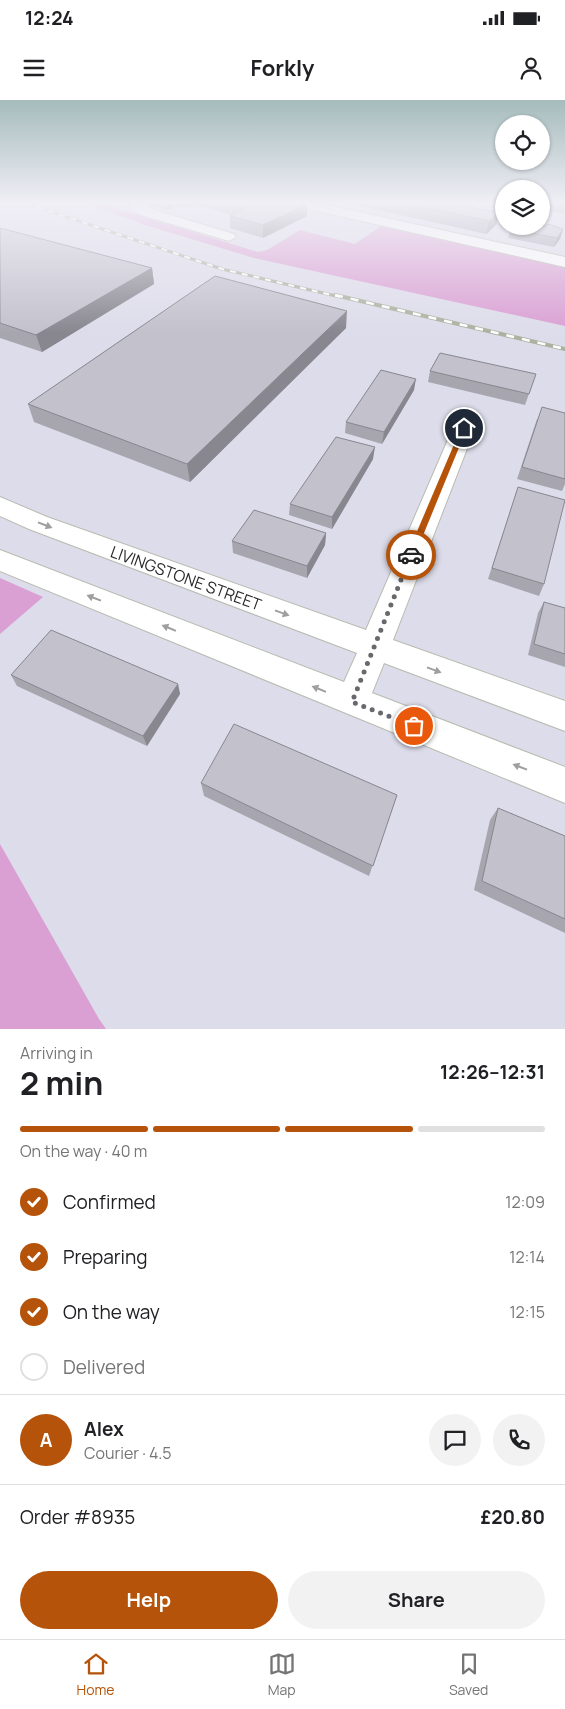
<!DOCTYPE html>
<html lang="en">
<head>
<meta charset="utf-8">
<style>
  body { margin:0; font-family:Manrope,sans-serif; background:#f2f2f2; color:#202124; height:100vh; display:flex; flex-direction:column; font-size:19px; white-space:nowrap }
  * { box-sizing:border-box; margin:0 }
  p { font-size:16px; color:#757577 }
  .icon { flex:none; width:28px; height:28px; fill:none; stroke:currentColor; stroke-width:2; stroke-linecap:round; stroke-linejoin:round }
  .map { position:relative; height:929px; overflow:hidden }
  .details { display:flex; flex-direction:column; background:#fff; flex:1 }
  .details>* { flex:none }
  .fabs { position:absolute; left:495px; top:15px; display:grid; gap:10px }
  .fabs a { display:grid; place-items:center; width:55px; height:55px; border-radius:50%; background:#fff; box-shadow:0 1px 4px #0004; font-size:25px }
  .pin { position:absolute; display:grid; place-items:center; width:42px; height:42px; color:#fff; margin:-21px; border:2px solid #fff; border-radius:50%; box-shadow:0 1px 5px #0007 }
  .courier { position:absolute; display:grid; place-items:center; width:50px; height:50px; margin:-25px; border:4px solid #b45309; border-radius:50%; background:#fff; color:#222; box-shadow:0 1px 6px #0007 }
  .overview em { font-style:normal; font-weight:700 }
  .overview div { display:flex; flex-direction:column-reverse }
  .overview { display:flex; align-items:center; justify-content:space-between; height:85px; padding:0 20px }
  h1 { font-size:32px; font-weight:700; line-height:38px }
  .bar { display:grid; grid-template-columns:repeat(4,1fr); gap:8px 5px; align-content:center; height:60px; padding:0 20px }
  .bar i { height:6px; border-radius:4px; background:#e0e0e0 }
  .bar .selected { background:#b45309 }
  .bar p { grid-column:span 4 }
  .line { display:flex; align-items:center; gap:12px; padding:0 20px; border-top:1px solid #e0e0e0 }
  .line div { flex:1 }
  .round { display:grid; place-items:center; flex:none; width:52px; height:52px; border-radius:26px; background:#f2f2f2 }
  ol { padding:0 20px; list-style:none }
  li { display:flex; align-items:center; gap:15px; height:55px }
  li p { margin-inline-start:auto }
  li .icon { padding:5px; border-radius:50%; background:#b45309; color:#fff; stroke-width:4 }
  li:last-child { color:#757577 }
  li i { width:28px; height:28px; border:2px solid #e0e0e0; border-radius:50% }
  .button { display:flex; gap:10px; margin-top:auto; padding:10px 20px }
  .button a { flex:1; height:58px; border-radius:30px; background:#b45309; color:#fff; font-size:20px; font-weight:700; line-height:58px; text-align:center }
  .button a+a { background:#f2f2f2; color:#202124 }
  .status { display:flex; justify-content:space-between; align-items:center; height:35px; padding:0 25px; background:#fff; direction:ltr }
  .status svg { height:14px; fill:currentColor }
  header { display:flex; justify-content:space-between; align-items:center; height:65px; padding:0 20px; background:#fff; font-size:22px; font-weight:700 }
  .dock { display:flex; justify-content:space-around; align-items:center; height:70px; border-top:1px solid #e0e0e0; background:#fff; font-size:14px; color:#757577 }
  .dock a { display:grid; justify-items:center; gap:2px }
  .dock .selected { color:#b45309 }
  .map>svg:first-child { display:block }
  .green { fill:#da9fd3 }
  .lines { fill:none; stroke-linecap:round; stroke-linejoin:round }
  .minor-casing { stroke:#b8bbb0; stroke-width:2 }
  .minor { fill:#fff; fill-rule:evenodd }
  .rail-far1-casing { stroke:#acb1a0; stroke-width:3 }
  .rail-casing { stroke:#acb1a0; stroke-width:4 }
  .rail-far1 { stroke:#fff; stroke-width:2; stroke-dasharray:6; stroke-linecap:butt }
  .rail { stroke:#fff; stroke-width:2.5; stroke-dasharray:8; stroke-linecap:butt }
  .wall { fill:#a7a6af }
  .shaded-wall { fill:#88878f }
  .building { fill:#c2c1cc; stroke:#88878f }
  .oneway { fill:#9f9f9f }
  .route { fill:#b45309 }
  .done { stroke:#68686d; stroke-width:5; stroke-dasharray:0 9 }
  .labels { text-anchor:middle; stroke-width:4; stroke-linejoin:round; paint-order:stroke }
  .street-label { font-size:16px; fill:#292929; stroke:#fff }
</style>
</head>
<body>
<div class="status"><b>12:24</b><svg viewBox="0 0 49 12"><path d="M0 12V9h3v3zM5 12V6h3v6zM10 12V3h3v9zM15 12V0h3v12zM26 1h20v11H26zM47 4h2v5h-2z"/></svg></div>
<header><svg class="icon" aria-label="menu" viewBox="0 0 24 24"><path d="M4 6h16M4 12h16M4 18h16"/></svg>Forkly<svg class="icon" aria-label="person" viewBox="0 0 24 24"><circle cx="12" cy="8" r="4"/><path d="M4 21q1-7 8-7t8 7"/></svg></header>
<div class="map">
<svg width="565" height="929" viewBox="0 0 565 929">
  <rect width="100%" height="100%" fill="#dddcea"/>
  <g class="green">
    <path d="M 84,103 L 100,103 L 258,152 L 267,150 L 300,130 L 355,144 L 381,126 L 565,164 L 565,226 L 254,158 L 145,125 Z"/>
    <path d="M 0,478 L 43,497 L 0,534 Z"/>
    <path d="M 0,744 L 99,919 L 106,929 L 0,929 Z"/>
  </g>
  <g class="lines">
    <g class="minor-casing">
      <g id="minor">
        <path d="M 131,103 L 143,103 L 151,109 L 234,134 L 236,137 L 229,141 L 141,115 L 133,110 Z"/>
        <path d="M 294,103 L 318,103 L 565,157 L 565,167 L 300,107 Z"/>
        <path d="M 464,321 L 472,323 L 475,328 L 393,540 L 565,601 L 565,631 L 384,563 L 372,593 L 565,667 L 565,703 L 0,471 L 0,450 L 344,582 L 357,553 L 29,429 L 0,416 L 0,397 L 47,417 L 366,530 L 453,328 L 456,323 Z"/>
      </g>
    </g>
    <use href="#minor" class="minor"/>
    <g class="rail-far1-casing">
      <path id="rail-far1" d="M 25,103 L 222,169 L 340,197"/>
    </g>
    <g class="rail-casing">
      <path id="rail" d="M 335,195 L 565,249"/>
    </g>
    <use href="#rail-far1" class="rail-far1"/>
    <use href="#rail" class="rail"/>
  </g>
  <g class="wall">
    <path d="M 145,103 L 305,103 L 307,116 L 263,138 L 230,128 L 230,116 L 232,115 L 195,104 L 188,107 L 172,107 L 167,110 L 145,104 Z"/>
    <path d="M 347,103 L 452,103 L 496,125 L 486,134 Z"/>
    <path d="M 541,103 L 565,103 L 565,114 L 541,110 Z"/>
    <path d="M 0,128 L 152,168 L 154,184 L 42,252 L 0,238 Z"/>
    <path d="M 511,129 L 563,129 L 560,139 L 554,147 L 508,138 Z"/>
    <path d="M 346,228 L 190,382 L 34,322 L 28,304 Z"/>
    <path d="M 430,271 L 536,274 L 525,305 L 428,282 Z"/>
    <path d="M 414,290 L 382,344 L 345,333 L 346,322 Z"/>
    <path d="M 565,313 L 565,384 L 562,391 L 517,379 L 537,319 Z"/>
    <path d="M 373,359 L 332,429 L 289,415 L 290,404 Z"/>
    <path d="M 518,387 L 544,484 L 539,496 L 488,479 Z"/>
    <path d="M 326,433 L 325,445 L 307,478 L 233,453 L 232,441 Z"/>
    <path d="M 544,502 L 565,508 L 565,567 L 528,555 L 538,513 Z"/>
    <path d="M 11,575 L 178,584 L 180,594 L 147,646 L 17,586 Z"/>
    <path d="M 201,683 L 397,695 L 369,776 L 204,696 Z"/>
    <path d="M 498,708 L 565,736 L 565,833 L 474,790 L 490,720 Z"/>
  </g>
  <g class="shaded-wall">
    <path d="M 166,103 L 171,103 L 172,107 L 167,110 Z"/>
    <path d="M 188,103 L 195,103 L 195,104 L 188,107 Z"/>
    <path d="M 307,104 L 307,116 L 263,138 L 263,125 Z"/>
    <path d="M 499,113 L 496,125 L 486,134 L 489,121 Z"/>
    <path d="M 563,129 L 560,139 L 554,147 L 557,138 Z"/>
    <path d="M 152,168 L 154,184 L 42,252 L 36,235 Z"/>
    <path d="M 347,211 L 346,228 L 190,382 L 187,364 Z"/>
    <path d="M 416,279 L 414,290 L 382,344 L 384,332 Z"/>
    <path d="M 375,347 L 373,359 L 332,429 L 332,417 Z"/>
    <path d="M 326,433 L 325,445 L 307,478 L 307,466 Z"/>
    <path d="M 178,584 L 180,594 L 147,646 L 143,636 Z"/>
  </g>
  <g class="building">
    <path d="M 234,103 L 305,103 L 307,104 L 263,125 L 230,116 L 249,107 Z"/>
    <path d="M 403,103 L 452,103 L 499,113 L 489,121 Z"/>
    <path d="M 548,124 L 563,129 L 557,138 L 511,129 L 513,126 L 541,126 L 541,125 L 546,126 Z"/>
    <path d="M 0,128 L 152,168 L 36,235 L 0,223 Z"/>
    <path d="M 215,176 L 347,211 L 187,364 L 28,304 Z"/>
    <path d="M 440,253 L 536,274 L 529,294 L 430,271 Z"/>
    <path d="M 381,270 L 416,279 L 384,332 L 346,322 Z"/>
    <path d="M 542,307 L 565,313 L 565,379 L 522,367 Z"/>
    <path d="M 336,337 L 375,347 L 332,417 L 290,404 Z"/>
    <path d="M 518,387 L 565,400 L 544,484 L 492,468 Z"/>
    <path d="M 254,410 L 326,433 L 307,466 L 232,441 Z"/>
    <path d="M 544,502 L 565,508 L 565,554 L 534,544 Z"/>
    <path d="M 51,530 L 178,584 L 143,636 L 11,575 Z"/>
    <path d="M 234,624 L 397,695 L 373,766 L 201,683 Z"/>
    <path d="M 498,708 L 565,736 L 565,819 L 482,781 Z"/>
  </g>
  <defs><path id="oneway-solid" d="M-6-.8H1V-3.2L6.5 0L1 3.2V.8H-6Z" transform="scale(1.25)"/></defs>
  <g class="oneway">
    <use href="#oneway-solid" transform="translate(45 425) rotate(21)"/>
    <use href="#oneway-solid" transform="translate(94 498) rotate(-159)"/>
    <use href="#oneway-solid" transform="translate(282 513) rotate(20)"/>
    <use href="#oneway-solid" transform="translate(169 528) rotate(-158)"/>
    <use href="#oneway-solid" transform="translate(434 570) rotate(20)"/>
    <use href="#oneway-solid" transform="translate(319 589) rotate(-158)"/>
    <use href="#oneway-solid" transform="translate(520 667) rotate(-159)"/>
  </g>
  <linearGradient id="sky" x2="0" y2="1"><stop stop-color="#a5bbbc"/><stop offset="0.44" stop-color="#f0eff6"/><stop offset="1" stop-color="#f0eff6" stop-opacity="0"/></linearGradient>
  <rect width="565" height="233" fill="url(#sky)"/>
  <path class="route" d="M 464,326 L 467,328 L 415,455 L 408,457 L 407,455 L 461,328 Z"/>
  <g class="lines">
    <path class="done" d="M 411,455 L 352,602 L 414,626"/>
  </g>
  <g class="labels">
    <g class="street-label">
      <text transform="translate(186 478) rotate(20)" y="6">LIVINGSTONE STREET</text>
    </g>
  </g>
</svg>
<div class="fabs">
<a><svg class="icon" aria-label="locate" viewBox="0 0 24 24"><circle cx="12" cy="12" r="6"/><path d="M12 2v4M12 18v4M2 12h4M18 12h4"/></svg></a>
<a><svg class="icon" aria-label="layers" viewBox="0 0 24 24"><path d="M12 4l9 5-9 5-9-5zM3 14l9 5 9-5"/></svg></a>
</div>
<div class="pin" style="left:414px;top:626px;background:#ea580c"><svg class="icon" aria-label="bag" viewBox="0 0 24 24"><path d="M5 8h14l-1 12H6zM9 8a3 3 0 0 1 6 0"/></svg></div>
<div class="pin" style="left:464px;top:328px;background:#1f2937"><svg class="icon" aria-label="home" viewBox="0 0 24 24"><path d="M3 11l9-7 9 7M6 9v11h12V9"/></svg></div>
<div class="courier" style="left:411px;top:455px"><svg class="icon" aria-label="car" viewBox="0 0 24 24"><path d="M5 17H2v-5l4-1 3-4h7l3 4 3 1v5h-3M9 17h6M6 11h13"/><circle cx="7" cy="17" r="2"/><circle cx="17" cy="17" r="2"/></svg></div>
</div>
<section class="details">
<div class="overview"><div><h1>2 min</h1><p>Arriving in</p></div><em>12:26–12:31</em></div>
<div class="bar"><i class="selected"></i><i class="selected"></i><i class="selected"></i><i></i><p>On the way · 40 m</p></div>
<ol>
<li><svg class="icon" aria-label="check" viewBox="0 0 24 24"><path d="M5 12l5 5 9-10"/></svg>Confirmed<p>12:09</p></li>
<li><svg class="icon" aria-label="check" viewBox="0 0 24 24"><path d="M5 12l5 5 9-10"/></svg>Preparing<p>12:14</p></li>
<li><svg class="icon" aria-label="check" viewBox="0 0 24 24"><path d="M5 12l5 5 9-10"/></svg>On the way<p>12:15</p></li>
<li><i></i>Delivered</li>
</ol>
<div class="line" style="height:90px"><b class="round" style="background:#b45309;color:#fff">A</b><div><b>Alex</b><p>Courier · 4.5</p></div><a class="round"><svg class="icon" aria-label="chat" viewBox="0 0 24 24"><path d="M4 5h16v11H9l-5 4z"/></svg></a><a class="round"><svg class="icon" aria-label="phone" viewBox="0 0 24 24"><path d="M5 4h4l2 5-3 2q2 4 5 5l2-3 5 2v4C11 20 4 13 5 4z"/></svg></a></div>
<div class="line" style="height:65px"><div>Order #8935</div><b>£20.80</b></div>
<div class="button"><a>Help</a><a>Share</a></div>
</section>
<nav class="dock">
<a class="selected"><svg class="icon" aria-label="home" viewBox="0 0 24 24"><path d="M3 11l9-7 9 7M6 9v11h12V9"/></svg>Home</a>
<a><svg class="icon" aria-label="map" viewBox="0 0 24 24"><path d="M3 6l6-2 6 2 6-2v14l-6 2-6-2-6 2zM9 4v14M15 6v14"/></svg>Map</a>
<a><svg class="icon" aria-label="saved" viewBox="0 0 24 24"><path d="M7 4h10v16l-5-4-5 4z"/></svg>Saved</a>
</nav>
</body>
</html>
